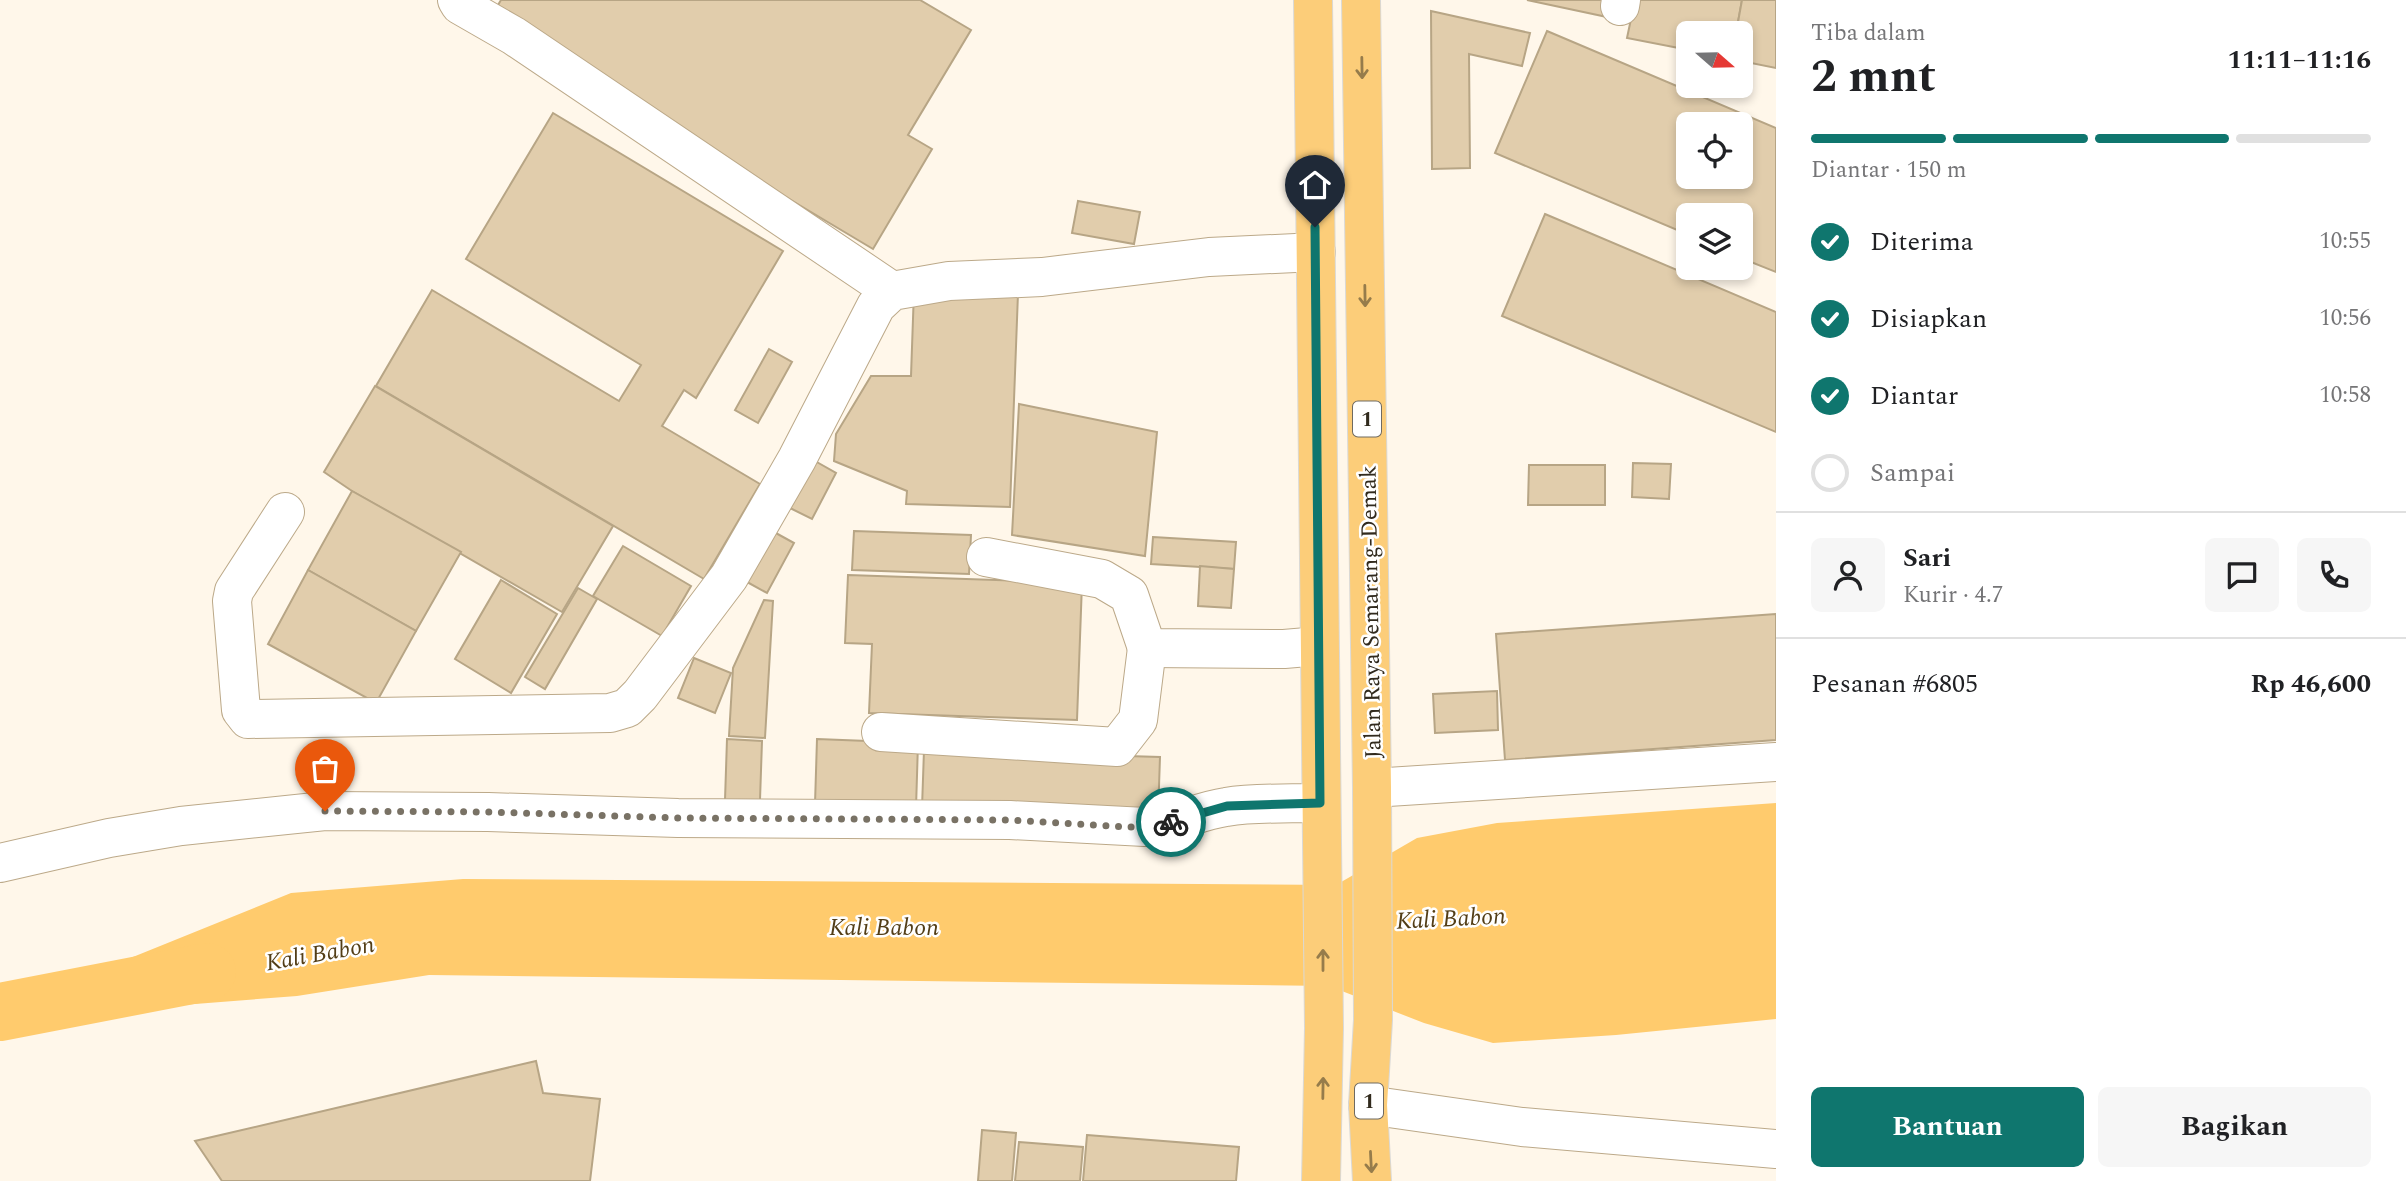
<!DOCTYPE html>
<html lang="id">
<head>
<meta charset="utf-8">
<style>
  body { margin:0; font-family:Spectral,serif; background:#f6f6f6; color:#202124; height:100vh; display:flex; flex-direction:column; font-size:26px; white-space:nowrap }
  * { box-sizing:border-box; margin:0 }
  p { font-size:23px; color:#757577 }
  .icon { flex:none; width:38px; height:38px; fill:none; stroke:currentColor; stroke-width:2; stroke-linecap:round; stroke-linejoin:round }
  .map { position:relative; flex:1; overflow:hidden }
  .sheet { display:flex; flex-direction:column; background:#fff; width:630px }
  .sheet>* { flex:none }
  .needle { width:46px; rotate:110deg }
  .fabs { position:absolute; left:1676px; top:21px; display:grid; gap:14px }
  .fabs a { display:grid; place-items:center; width:77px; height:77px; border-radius:10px; background:#fff; box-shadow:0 4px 10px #0003; font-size:35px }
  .pin { position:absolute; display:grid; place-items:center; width:60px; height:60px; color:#fff; margin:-72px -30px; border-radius:50% 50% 50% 0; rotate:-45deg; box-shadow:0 0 7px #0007 }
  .pin .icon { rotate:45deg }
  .courier { position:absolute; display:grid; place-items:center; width:70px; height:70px; margin:-35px; border:5px solid #0f766e; border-radius:50%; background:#fff; color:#222; box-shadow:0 2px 9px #0007 }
  .head em { font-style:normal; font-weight:700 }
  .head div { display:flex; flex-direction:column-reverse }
  .head { display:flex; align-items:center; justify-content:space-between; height:119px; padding:0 35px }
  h1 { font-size:46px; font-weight:700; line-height:52px }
  .bar { display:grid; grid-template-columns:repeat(4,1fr); gap:10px 7px; align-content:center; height:84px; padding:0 35px }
  .bar i { height:9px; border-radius:5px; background:#e0e0e0 }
  .bar .current { background:#0f766e }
  .bar p { grid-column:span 4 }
  .line { display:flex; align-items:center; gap:18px; padding:0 35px; border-top:2px solid #e0e0e0 }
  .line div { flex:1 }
  .round { display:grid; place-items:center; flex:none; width:74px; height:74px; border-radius:10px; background:#f6f6f6 }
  ol { padding:0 35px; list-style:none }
  li { display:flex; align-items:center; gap:21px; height:77px }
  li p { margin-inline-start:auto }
  li .icon { padding:7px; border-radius:50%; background:#0f766e; color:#fff; stroke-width:4 }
  li:last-child { color:#757577 }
  li i { width:38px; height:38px; border:4px solid #e0e0e0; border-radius:50% }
  .action { display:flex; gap:14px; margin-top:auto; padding:14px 35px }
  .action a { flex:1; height:80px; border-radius:10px; background:#0f766e; color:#fff; font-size:28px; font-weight:700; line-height:80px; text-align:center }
  .action a+a { background:#f6f6f6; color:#202124 }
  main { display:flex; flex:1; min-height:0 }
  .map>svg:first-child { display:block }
  .water { fill:#ffcb6d }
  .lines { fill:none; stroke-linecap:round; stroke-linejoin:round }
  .river { stroke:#ffcb6d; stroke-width:58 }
  .building { fill:#e1cdac; stroke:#b7a585; stroke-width:2; fill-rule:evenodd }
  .minor-casing { stroke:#bca989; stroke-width:40 }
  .highway-casing { stroke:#dad9d6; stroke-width:40 }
  .minor { stroke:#fff; stroke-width:38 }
  .highway { stroke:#fccd79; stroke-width:38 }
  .oneway { stroke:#967c4b }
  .done { stroke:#797265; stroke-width:7; stroke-dasharray:0 12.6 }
  .route { stroke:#0f766e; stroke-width:9 }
  .labels { text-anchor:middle; stroke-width:5; stroke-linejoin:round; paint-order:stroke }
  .shield { fill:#fff; stroke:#6f6a61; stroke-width:2 }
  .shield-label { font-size:21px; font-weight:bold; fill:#312a1d }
  .street-label { font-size:23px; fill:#312a1d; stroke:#fff }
  .water-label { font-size:24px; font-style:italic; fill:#533e17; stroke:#fff }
</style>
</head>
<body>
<main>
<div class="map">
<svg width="1776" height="1181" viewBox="0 0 1776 1181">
  <rect width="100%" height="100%" fill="#fff7ea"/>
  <path class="water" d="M 1776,803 L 1776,1019 L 1616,1035 L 1493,1043 L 1424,1023 L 1329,986 L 429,975 L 297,996 L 131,1009 L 123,961 L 291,893 L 463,879 L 1336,885 L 1417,838 L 1497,823 Z"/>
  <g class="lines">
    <path class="river" d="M 0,1012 L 207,972"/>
  </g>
  <g class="building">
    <path d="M 501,0 L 920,0 L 971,30 L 908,135 L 932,149 L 873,249 L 489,20 Z"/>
    <path d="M 1527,0 L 1611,0 L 1607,17 Z"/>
    <path d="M 1635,0 L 1742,0 L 1736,33 L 1689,33 L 1689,50 L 1627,38 Z"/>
    <path d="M 1742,0 L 1776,0 L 1776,68 L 1741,61 L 1741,33 L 1736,33 Z"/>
    <path d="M 1431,11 L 1530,33 L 1522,66 L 1469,54 L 1470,168 L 1432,169 Z"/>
    <path d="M 1547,31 L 1776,128 L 1776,272 L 1741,258 L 1741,215 L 1689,215 L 1689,235 L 1495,153 ZM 1689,124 L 1741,124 L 1741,177 L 1689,177 Z"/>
    <path d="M 553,113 L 783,251 L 696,398 L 684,390 L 662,426 L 760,484 L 704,579 L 376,386 L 432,290 L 619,401 L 641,365 L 466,259 Z"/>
    <path d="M 1078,201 L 1140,212 L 1134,244 L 1072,233 Z"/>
    <path d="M 1545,214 L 1776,312 L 1776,432 L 1502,316 Z"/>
    <path d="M 914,290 L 1018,293 L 1010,507 L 906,504 L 907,491 L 834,461 L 836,434 L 871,376 L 911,376 Z"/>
    <path d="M 769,349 L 792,362 L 758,423 L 735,410 Z"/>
    <path d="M 375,386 L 613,526 L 562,612 L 352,491 L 324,472 Z"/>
    <path d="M 1019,404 L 1157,432 L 1145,556 L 1012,535 Z"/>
    <path d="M 815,461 L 836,473 L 812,519 L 790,508 Z"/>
    <path d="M 1633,463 L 1671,464 L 1669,499 L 1632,497 Z"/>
    <path d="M 1529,465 L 1605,465 L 1605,505 L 1528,505 Z"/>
    <path d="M 352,491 L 461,552 L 416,631 L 308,570 Z"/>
    <path d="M 854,531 L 971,535 L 969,574 L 852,570 Z"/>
    <path d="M 774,532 L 794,543 L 767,593 L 747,582 Z"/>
    <path d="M 1153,537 L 1236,542 L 1234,569 L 1151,564 Z"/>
    <path d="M 623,546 L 691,586 L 662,636 L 593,596 Z"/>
    <path d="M 1200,566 L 1234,569 L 1231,608 L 1198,606 Z"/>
    <path d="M 308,570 L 416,631 L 376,703 L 268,644 Z"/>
    <path d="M 848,575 L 1082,583 L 1077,720 L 869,713 L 872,644 L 845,643 Z"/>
    <path d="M 501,580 L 557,614 L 511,693 L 455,659 Z"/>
    <path d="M 578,588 L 597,599 L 545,689 L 525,677 Z"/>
    <path d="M 764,600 L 773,601 L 765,738 L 729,736 L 733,668 Z"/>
    <path d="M 1776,614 L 1776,740 L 1505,760 L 1496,634 Z"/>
    <path d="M 694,658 L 731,673 L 715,713 L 678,698 Z"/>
    <path d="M 1497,691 L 1498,730 L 1435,733 L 1433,694 Z"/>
    <path d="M 727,739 L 762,741 L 760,800 L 725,800 Z"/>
    <path d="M 817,739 L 918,743 L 916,808 L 815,804 Z"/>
    <path d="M 924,750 L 1160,757 L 1158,816 L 922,808 Z"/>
    <path d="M 536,1061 L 543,1093 L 600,1099 L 590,1181 L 222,1181 L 195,1141 Z"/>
    <path d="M 982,1130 L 1016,1133 L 1012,1181 L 978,1181 Z"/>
    <path d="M 1087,1135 L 1239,1147 L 1236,1181 L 1083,1181 Z"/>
    <path d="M 1019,1142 L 1083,1147 L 1080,1181 L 1015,1181 Z"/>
  </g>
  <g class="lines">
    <g class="minor-casing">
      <g id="minor">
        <path d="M 457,0 L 460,5 L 514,36 L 892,291"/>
        <path d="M 1620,6 L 1621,0"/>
        <path d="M 285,512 L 234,591 L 232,601 L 241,710 L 248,719 L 610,713 L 627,708 L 640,695 L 729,577 L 797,459 L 876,306 L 892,291 L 949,281 L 1042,277 L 1209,257 L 1316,252"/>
        <path d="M 986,557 L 1102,579 L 1129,595 L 1147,648 L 1284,649 L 1319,646"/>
        <path d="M 881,732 L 1117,747 L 1138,720 L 1147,648"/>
        <path d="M 1372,788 L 1776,762"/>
        <path d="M 0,863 L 109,838 L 181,826 L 325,811 L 488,812 L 678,818 L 1010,820 L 1145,827 C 1173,825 1198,811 1226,807 C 1256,802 1290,804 1320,803"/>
        <path d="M 1368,1105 L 1522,1127 L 1776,1149"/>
      </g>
    </g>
    <g class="highway-casing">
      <g id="highway">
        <path d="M 1313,0 L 1324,1028 L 1321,1181"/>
        <path d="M 1361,0 L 1372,788 L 1373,1020 L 1368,1105 L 1372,1181"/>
      </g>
    </g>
    <use href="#minor" class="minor"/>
    <use href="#highway" class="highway"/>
  </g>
  <defs><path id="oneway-shaft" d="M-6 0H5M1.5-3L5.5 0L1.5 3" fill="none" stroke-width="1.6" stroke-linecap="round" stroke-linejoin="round" transform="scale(1.75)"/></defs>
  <g class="oneway">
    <use href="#oneway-shaft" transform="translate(1362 68) rotate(89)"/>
    <use href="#oneway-shaft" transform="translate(1365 296) rotate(89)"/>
    <use href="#oneway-shaft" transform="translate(1323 960) rotate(-90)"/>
    <use href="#oneway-shaft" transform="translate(1323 1088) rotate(-89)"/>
    <use href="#oneway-shaft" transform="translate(1371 1162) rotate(87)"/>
  </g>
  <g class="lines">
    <path class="done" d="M 325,811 L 488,812 L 678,818 L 1010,820 L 1128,827 L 1162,826 L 1171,822"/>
    <path class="route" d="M 1171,822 L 1227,806 L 1320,803 L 1315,227"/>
  </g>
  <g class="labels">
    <g class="shield">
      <rect x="1353" y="401.5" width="28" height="35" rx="5"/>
      <rect x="1355" y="1083.5" width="28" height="35" rx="5"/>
    </g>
    <g class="shield-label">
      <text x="1367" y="426">1</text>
      <text x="1369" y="1108">1</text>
    </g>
    <g class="street-label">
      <text transform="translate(1370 612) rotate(-91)" y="8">Jalan Raya Semarang-Demak</text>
    </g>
    <g class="water-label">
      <text transform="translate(1451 918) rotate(-3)" y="8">Kali Babon</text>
      <text x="884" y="935">Kali Babon</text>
      <text transform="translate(320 953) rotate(-10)" y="8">Kali Babon</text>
    </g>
  </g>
</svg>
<div class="fabs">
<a><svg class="needle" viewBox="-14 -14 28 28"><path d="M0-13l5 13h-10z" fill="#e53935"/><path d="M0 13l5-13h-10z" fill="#757577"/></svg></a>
<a><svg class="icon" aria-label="locate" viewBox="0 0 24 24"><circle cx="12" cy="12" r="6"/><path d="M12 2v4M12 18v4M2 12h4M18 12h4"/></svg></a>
<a><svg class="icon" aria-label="layers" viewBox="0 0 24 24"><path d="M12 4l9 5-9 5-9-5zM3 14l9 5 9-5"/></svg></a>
</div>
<div class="pin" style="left:325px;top:811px;background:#ea580c"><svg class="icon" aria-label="bag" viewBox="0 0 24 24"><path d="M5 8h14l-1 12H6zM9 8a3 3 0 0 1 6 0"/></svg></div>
<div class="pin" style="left:1315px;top:227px;background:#1f2937"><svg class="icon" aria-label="home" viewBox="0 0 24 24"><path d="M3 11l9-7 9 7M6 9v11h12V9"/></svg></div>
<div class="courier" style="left:1171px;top:822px"><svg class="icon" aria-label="bike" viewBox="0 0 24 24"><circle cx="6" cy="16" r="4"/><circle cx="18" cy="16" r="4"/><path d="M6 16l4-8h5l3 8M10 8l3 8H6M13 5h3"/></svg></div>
</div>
<section class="sheet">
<div class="head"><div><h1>2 mnt</h1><p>Tiba dalam</p></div><em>11:11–11:16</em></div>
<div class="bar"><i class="current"></i><i class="current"></i><i class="current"></i><i></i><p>Diantar · 150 m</p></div>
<ol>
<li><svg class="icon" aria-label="check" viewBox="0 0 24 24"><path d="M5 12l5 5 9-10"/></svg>Diterima<p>10:55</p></li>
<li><svg class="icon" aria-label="check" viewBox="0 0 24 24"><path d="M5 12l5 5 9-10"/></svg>Disiapkan<p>10:56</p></li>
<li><svg class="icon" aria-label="check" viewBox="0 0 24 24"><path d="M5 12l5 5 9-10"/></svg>Diantar<p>10:58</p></li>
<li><i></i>Sampai</li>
</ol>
<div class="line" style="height:126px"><a class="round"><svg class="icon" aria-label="person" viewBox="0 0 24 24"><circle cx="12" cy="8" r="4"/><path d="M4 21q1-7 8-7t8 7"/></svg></a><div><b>Sari</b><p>Kurir · 4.7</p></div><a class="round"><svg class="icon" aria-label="chat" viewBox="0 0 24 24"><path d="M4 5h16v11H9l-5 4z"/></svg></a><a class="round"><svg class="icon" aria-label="phone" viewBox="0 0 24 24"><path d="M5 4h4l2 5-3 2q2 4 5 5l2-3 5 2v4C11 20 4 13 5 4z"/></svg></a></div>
<div class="line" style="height:91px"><div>Pesanan #6805</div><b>Rp 46,600</b></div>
<div class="action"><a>Bantuan</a><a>Bagikan</a></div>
</section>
</main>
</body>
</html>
